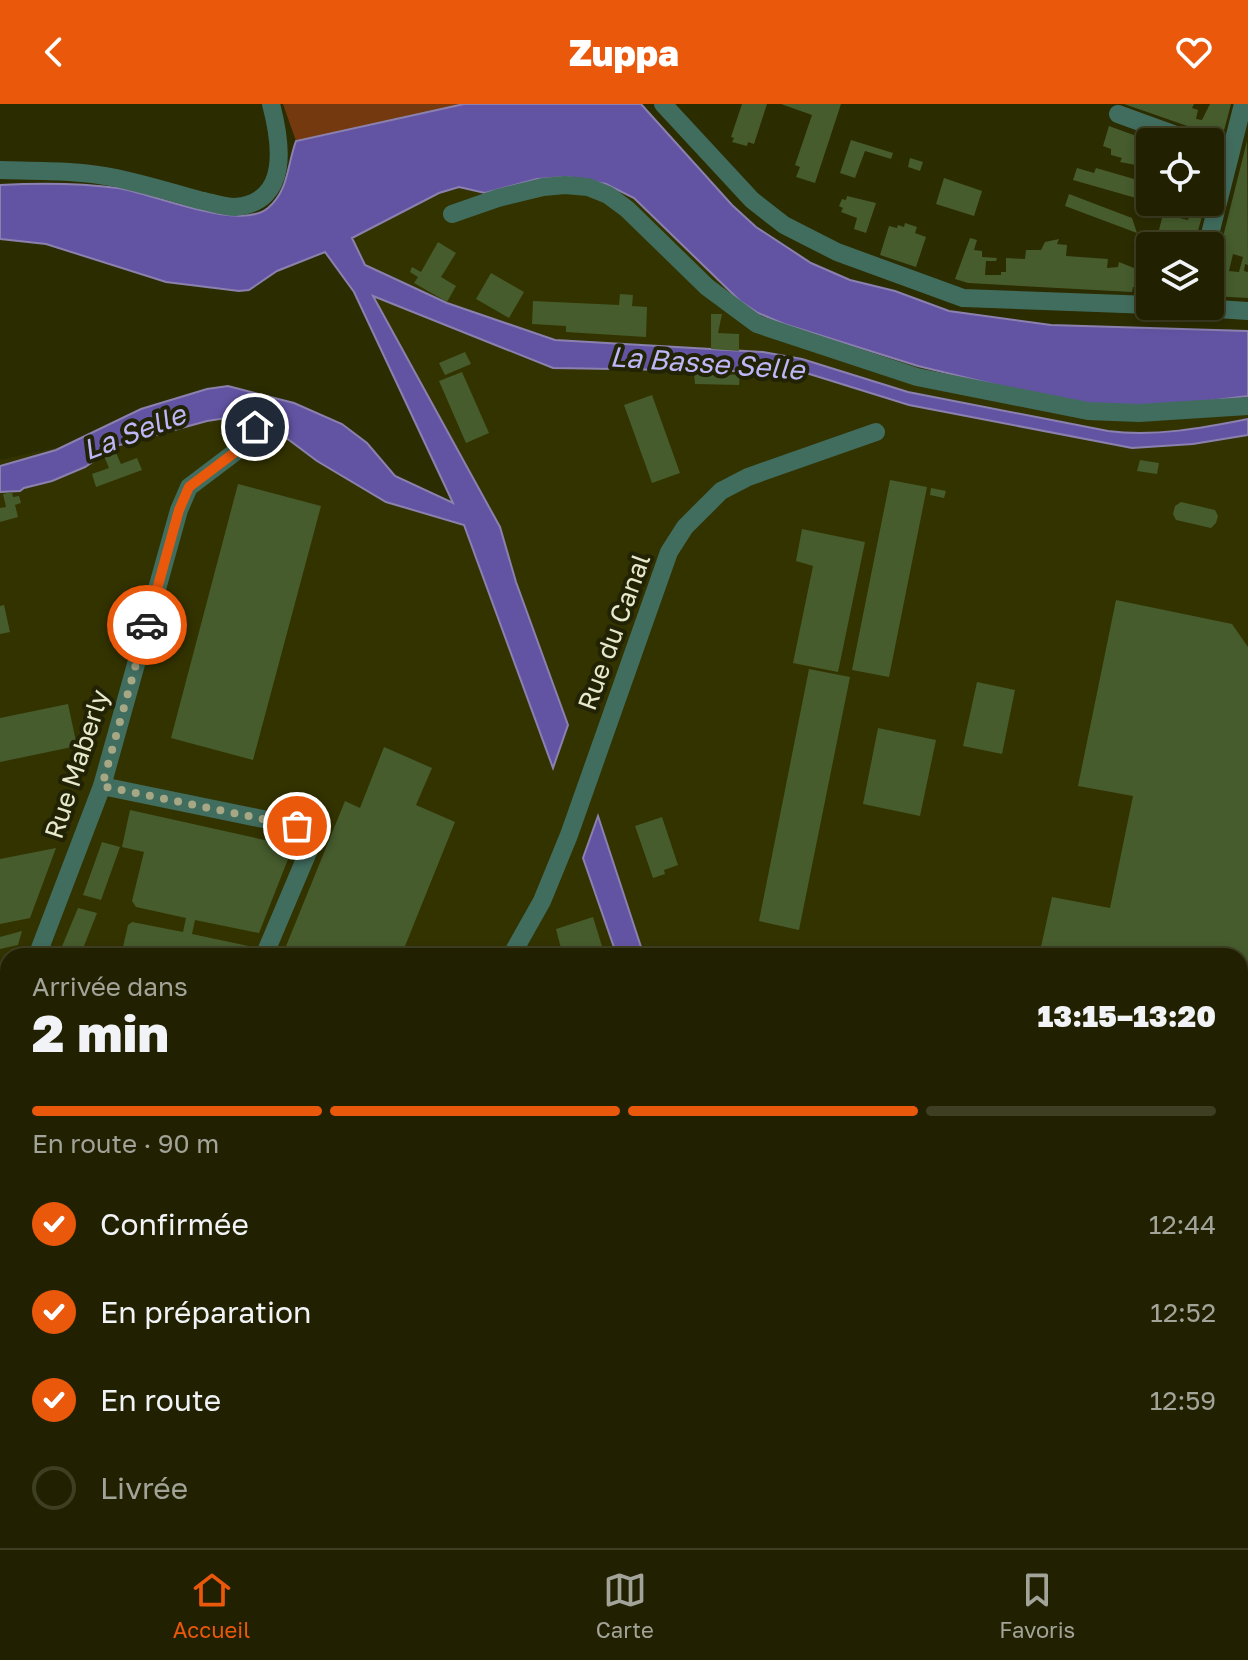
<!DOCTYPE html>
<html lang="fr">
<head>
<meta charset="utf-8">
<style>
  body { margin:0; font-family:"Golos Text",sans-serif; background:#29290b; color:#f1f3f6; height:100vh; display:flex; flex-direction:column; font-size:30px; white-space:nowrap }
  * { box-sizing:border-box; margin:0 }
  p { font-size:26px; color:#a2a399 }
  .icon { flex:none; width:44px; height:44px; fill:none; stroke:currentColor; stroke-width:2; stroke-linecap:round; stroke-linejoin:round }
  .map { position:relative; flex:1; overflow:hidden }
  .sheet { position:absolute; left:0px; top:844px; width:1248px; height:600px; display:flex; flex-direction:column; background:#212101; border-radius:24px 24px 0 0; box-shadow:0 4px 12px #0003,0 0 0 2px #3e3e23 }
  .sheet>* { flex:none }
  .buttons { position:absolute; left:1136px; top:24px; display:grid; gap:16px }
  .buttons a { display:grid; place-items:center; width:88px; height:88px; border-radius:8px; background:#212101; box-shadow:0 4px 12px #0003,0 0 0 2px #3e3e23; font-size:40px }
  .pin { position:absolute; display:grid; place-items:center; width:68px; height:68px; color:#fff; margin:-34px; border:4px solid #fff; border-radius:50%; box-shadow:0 2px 8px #0007 }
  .courier { position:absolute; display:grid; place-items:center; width:80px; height:80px; margin:-40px; border:6px solid #ea580c; border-radius:50%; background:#fff; color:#222; box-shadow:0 2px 10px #0007 }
  .summary em { font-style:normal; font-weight:800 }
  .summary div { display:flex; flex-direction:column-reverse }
  .summary { display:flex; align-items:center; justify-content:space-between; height:136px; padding:0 32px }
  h1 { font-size:52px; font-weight:800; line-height:60px }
  .bar { display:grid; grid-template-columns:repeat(4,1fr); gap:12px 8px; align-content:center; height:96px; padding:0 32px }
  .bar i { height:10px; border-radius:6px; background:#3e3e23 }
  .bar .on { background:#ea580c }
  .bar p { grid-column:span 4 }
  ol { padding:0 32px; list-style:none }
  li { display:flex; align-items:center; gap:24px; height:88px }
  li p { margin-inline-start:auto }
  li .icon { padding:8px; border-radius:50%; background:#ea580c; color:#fff; stroke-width:4 }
  li:last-child { color:#a2a399 }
  li i { width:44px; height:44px; border:4px solid #3e3e23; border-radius:50% }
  header { display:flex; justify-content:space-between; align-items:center; height:104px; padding:0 32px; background:#ea580c; color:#fff; font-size:36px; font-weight:800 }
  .dock { display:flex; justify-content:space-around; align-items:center; height:112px; border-top:2px solid #3e3e23; background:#212101; font-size:22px; color:#a2a399 }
  .dock a { display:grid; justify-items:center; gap:4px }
  .dock .on { color:#ea580c }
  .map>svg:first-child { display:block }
  .built { fill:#330 }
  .green { fill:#753910 }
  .water { fill:#6354a3; stroke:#8b81af; stroke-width:2 }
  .building { fill:#465c2d; fill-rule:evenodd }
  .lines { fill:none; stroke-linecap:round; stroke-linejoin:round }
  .minor { stroke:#416d5e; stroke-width:18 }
  .primary { stroke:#4eb091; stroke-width:20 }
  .done { stroke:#a6a785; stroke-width:8; stroke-dasharray:0 14.4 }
  .route { stroke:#ea580c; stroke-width:10 }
  .labels { text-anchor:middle; stroke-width:8; stroke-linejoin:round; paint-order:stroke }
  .street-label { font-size:26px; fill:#e7e9cc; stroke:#222205 }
  .water-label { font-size:28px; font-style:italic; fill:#bdb6f7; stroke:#222205 }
</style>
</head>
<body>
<header><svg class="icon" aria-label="back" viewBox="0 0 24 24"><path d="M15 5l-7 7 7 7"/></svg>Zuppa<svg class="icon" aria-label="heart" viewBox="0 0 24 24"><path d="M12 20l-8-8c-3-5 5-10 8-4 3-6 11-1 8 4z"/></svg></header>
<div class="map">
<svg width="1248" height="1444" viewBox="0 0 1248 1444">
  <rect width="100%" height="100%" fill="#2c2c01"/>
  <path class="built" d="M 612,2 L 780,200 L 1248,301 L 1248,1209 L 1240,1213 L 1240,852 L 8,852 L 8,1436 L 834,1436 L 818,1444 L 0,1444 L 0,356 L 261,298 L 471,418 L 333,132 Z"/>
  <g class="green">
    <path d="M 283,0 L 464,0 L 296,37 Z"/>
    <path d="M 525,1436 L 818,1436 L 820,1443 L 523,1444 Z"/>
  </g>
  <g class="water">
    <path d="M 464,0 L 641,0 L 732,101 L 756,123 L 811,159 L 850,176 L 895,187 L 949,207 L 1051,221 L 1248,227 L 1248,292 L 1153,304 L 1079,301 L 918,262 L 784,220 L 758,209 L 740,197 L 634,94 L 606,80 L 567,73 L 537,75 L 485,89 L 459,83 L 439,89 L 352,134 L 365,161 L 447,199 L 555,236 L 763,248 L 802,255 L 908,288 L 1108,327 C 1155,333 1203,324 1248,315 L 1248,331 L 1193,340 L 1132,344 L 909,301 L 803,268 L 553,264 L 373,192 L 500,423 L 516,478 L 568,621 L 553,664 L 464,421 L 386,398 L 317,357 L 269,321 L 260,319 L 252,310 L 207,317 L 116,342 L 85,363 L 52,377 L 24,384 L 20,387 L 0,388 L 0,362 L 56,346 L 141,305 L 207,285 L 228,282 L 294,299 L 342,320 L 367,339 L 395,372 L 453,399 L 354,188 L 325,148 L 277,167 L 249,186 L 239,187 L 166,178 L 46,140 L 0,135 L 0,81 C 38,79 79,79 118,84 C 152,89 239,128 268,104 C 289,86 287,61 296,37 Z"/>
    <path d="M 598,712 L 644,852 L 617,852 L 583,754 Z"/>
  </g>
  <g class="building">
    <path d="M 742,0 L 767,0 L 754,40 L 748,38 L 747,42 L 732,38 L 734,34 L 731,33 Z"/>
    <path d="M 781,0 L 841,0 L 815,79 L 796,73 L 800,63 L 795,61 L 812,11 Z"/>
    <path d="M 1124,0 L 1194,0 L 1192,4 L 1198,6 L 1196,15 L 1202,16 L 1210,0 L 1231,0 L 1222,34 Z"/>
    <path d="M 1109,22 L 1150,37 L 1150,68 L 1140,65 L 1141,62 L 1120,58 L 1122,54 L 1111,51 L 1111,45 L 1103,42 Z"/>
    <path d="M 851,36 L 893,49 L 891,55 L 865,47 L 855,74 L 840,69 Z"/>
    <path d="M 1247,37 L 1248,161 L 1245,160 L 1244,167 L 1248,168 L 1248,194 L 1212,192 L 1210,185 ZM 1233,150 L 1243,153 L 1239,168 L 1229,167 Z"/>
    <path d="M 910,54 L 923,58 L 920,67 L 908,63 Z"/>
    <path d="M 1077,64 L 1094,69 L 1096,64 L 1148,79 L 1150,98 L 1073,76 Z"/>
    <path d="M 944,74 L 982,87 L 974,112 L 936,100 Z"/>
    <path d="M 1069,90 L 1132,114 L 1137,129 L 1065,102 Z"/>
    <path d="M 847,92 L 876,99 L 866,129 L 854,125 L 857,114 L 841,108 L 843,104 L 839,102 L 842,95 L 846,96 Z"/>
    <path d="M 1177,98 L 1206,98 L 1194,141 L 1158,130 L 1163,110 L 1188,116 L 1190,106 L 1176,102 Z"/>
    <path d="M 905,119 L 917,123 L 915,129 L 926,133 L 916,163 L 880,151 L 889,122 L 897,124 L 898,121 L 904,123 Z"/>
    <path d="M 970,134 L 977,136 L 974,146 L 982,147 L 982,153 L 997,154 L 996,157 L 986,157 L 985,171 L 1001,171 L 1001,168 L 1006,168 L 1006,154 L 1025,155 L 1026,146 L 1041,146 L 1045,138 L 1059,135 L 1057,140 L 1067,141 L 1066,152 L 1108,155 L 1107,164 L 1118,163 L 1119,158 L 1139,166 L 1139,161 L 1150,162 L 1150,184 L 1133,183 L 1132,188 L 968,179 L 955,175 Z"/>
    <path d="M 438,138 L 456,149 L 441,173 L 456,182 L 447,198 L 414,179 L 418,173 L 410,168 L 412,163 L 421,168 Z"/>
    <path d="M 491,169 L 524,188 L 509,214 L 476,195 Z"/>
    <path d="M 620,190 L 633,191 L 632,202 L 647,203 L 646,233 L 566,228 L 566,222 L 532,220 L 533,197 L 619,201 Z"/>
    <path d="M 711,210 L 722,210 L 718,229 L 739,230 L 739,247 L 711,245 Z"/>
    <path d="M 465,248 L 471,260 L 445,271 L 439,259 Z"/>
    <path d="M 462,268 L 489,329 L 466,339 L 439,277 Z"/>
    <path d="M 694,269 L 740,271 L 739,281 L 695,280 Z"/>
    <path d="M 652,291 L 680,369 L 652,379 L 624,301 Z"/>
    <path d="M 226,319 L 235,321 L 233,333 L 224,331 Z"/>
    <path d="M 116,349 L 121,360 L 137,354 L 142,366 L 96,383 L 92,370 L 109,364 L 104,352 Z"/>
    <path d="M 1140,356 L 1159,359 L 1157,370 L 1137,367 Z"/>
    <path d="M 890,376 L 927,383 L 889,573 L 852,566 Z"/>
    <path d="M 238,380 L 321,402 L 253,656 L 171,634 Z"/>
    <path d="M 931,384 L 946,387 L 944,394 L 930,391 Z"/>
    <path d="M 12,388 L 13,393 L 19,392 L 21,399 L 15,401 L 18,413 L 0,418 L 0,404 L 6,403 L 3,390 Z"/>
    <path d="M 1181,398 L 1215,406 L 1218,412 L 1216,419 L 1211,424 L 1176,416 L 1173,410 L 1175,402 Z"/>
    <path d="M 802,425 L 865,438 L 838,568 L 793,559 L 813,462 L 796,457 Z"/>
    <path d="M 1116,496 L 1232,520 L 1248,543 L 1248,858 L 1241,890 L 1240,852 L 1039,852 L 1052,793 L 1110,804 L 1133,692 L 1078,682 Z"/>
    <path d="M 4,501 L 10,528 L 0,530 L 0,502 Z"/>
    <path d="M 809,565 L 850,573 L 799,826 L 759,817 Z"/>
    <path d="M 977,578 L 1015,586 L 1002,650 L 963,642 Z"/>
    <path d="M 68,600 L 77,642 L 0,658 L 0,614 Z"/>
    <path d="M 878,624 L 936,636 L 920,712 L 863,700 Z"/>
    <path d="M 384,643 L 432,664 L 416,701 L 455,718 L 401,852 L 282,852 L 345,697 L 360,704 Z"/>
    <path d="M 130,706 L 287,741 L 290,750 L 259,829 L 195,816 L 192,830 L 253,843 L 249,852 L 121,852 L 128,821 L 132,818 L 183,828 L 186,814 L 136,803 L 132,797 L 144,748 L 122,743 Z"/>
    <path d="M 662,713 L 678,761 L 664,766 L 665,770 L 653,774 L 635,722 Z"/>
    <path d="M 102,738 L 120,743 L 101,796 L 83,791 Z"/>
    <path d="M 56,744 L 30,814 L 0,820 L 0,755 Z"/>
    <path d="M 78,804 L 97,809 L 80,852 L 58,852 Z"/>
    <path d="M 593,813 L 605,852 L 563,852 L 556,825 Z"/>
    <path d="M 22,827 L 18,841 L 0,845 L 0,833 Z"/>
    <path d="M 1248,1305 L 1248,1349 L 1240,1351 L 1240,1307 Z"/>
    <path d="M 0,1403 L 8,1404 L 8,1418 L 0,1417 Z"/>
    <path d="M 1248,1404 L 1248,1430 L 1240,1434 L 1240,1408 Z"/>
    <path d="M 38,1436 L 132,1436 L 131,1444 L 37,1444 Z"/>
    <path d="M 160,1436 L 285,1436 L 283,1444 L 159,1444 Z"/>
    <path d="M 1203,1436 L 1235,1436 L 1217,1444 L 1207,1444 Z"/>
  </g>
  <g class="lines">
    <g class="minor">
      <path d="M 663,0 L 752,96 L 784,121 L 837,148 L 963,194 L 1150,201"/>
      <path d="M 1118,10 L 1195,38"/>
      <path d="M 1210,44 L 1230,50"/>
      <path d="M 0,66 C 38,67 79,66 116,74 C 144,80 171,88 199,96 C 210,98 223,103 235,103 C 291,98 281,38 271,0"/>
      <path d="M 452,110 L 498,94 L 543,83 L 565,81 L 588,83 L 608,91 L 627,105 L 707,183 L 757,220 L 917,273 L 1088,307 L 1139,309 L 1248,302"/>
      <path d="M 1207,142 L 1243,0"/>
      <path d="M 1172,202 L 1248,207"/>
      <path d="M 102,682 L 297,722 L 308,733 L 311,741 L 264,852"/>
      <path d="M 37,852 L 102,682 L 179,406 L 189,383 L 234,349 L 255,323"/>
      <path d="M 511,852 L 542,797 L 569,731 L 669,448 L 685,423 L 721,387 L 748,373 L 876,328"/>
      <path d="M 0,950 L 8,929"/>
      <path d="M 0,1005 L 8,1006"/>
      <path d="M 1240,1215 L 1248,1215"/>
    </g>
    <g class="primary">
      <path d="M 1240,1230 L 1248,1227"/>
      <path d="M 1240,1251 L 1248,1247"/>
      <path d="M 862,1444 L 877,1436"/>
      <path d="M 907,1444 L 920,1436"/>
    </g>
  </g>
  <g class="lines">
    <path class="done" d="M 147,521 L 102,682 L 297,722"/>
    <path class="route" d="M 147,521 L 179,406 L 189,383 L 234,349 L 255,323"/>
  </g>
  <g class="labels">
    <g class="street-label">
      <text transform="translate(614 528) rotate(-70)" y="9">Rue du Canal</text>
      <text transform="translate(77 660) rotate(-72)" y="9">Rue Maberly</text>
    </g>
    <g class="water-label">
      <text transform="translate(707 259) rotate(4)" y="10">La Basse Selle</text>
      <text transform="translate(134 328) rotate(-21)" y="10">La Selle</text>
    </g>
  </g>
</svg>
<div class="buttons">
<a><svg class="icon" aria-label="locate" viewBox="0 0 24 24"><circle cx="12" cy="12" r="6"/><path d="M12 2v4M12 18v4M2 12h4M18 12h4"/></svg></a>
<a><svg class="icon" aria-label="layers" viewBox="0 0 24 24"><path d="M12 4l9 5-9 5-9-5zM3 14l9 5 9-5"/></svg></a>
</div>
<div class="pin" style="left:297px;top:722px;background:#ea580c"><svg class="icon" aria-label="bag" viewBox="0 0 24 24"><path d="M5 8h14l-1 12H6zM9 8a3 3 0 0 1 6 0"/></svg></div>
<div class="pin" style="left:255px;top:323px;background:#1f2937"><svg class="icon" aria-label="home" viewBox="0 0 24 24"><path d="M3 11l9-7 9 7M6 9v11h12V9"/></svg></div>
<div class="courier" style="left:147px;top:521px"><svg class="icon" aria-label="car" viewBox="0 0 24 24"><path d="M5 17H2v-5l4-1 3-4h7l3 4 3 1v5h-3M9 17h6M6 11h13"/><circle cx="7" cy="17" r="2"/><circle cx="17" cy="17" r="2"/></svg></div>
<section class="sheet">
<div class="summary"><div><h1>2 min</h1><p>Arrivée dans</p></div><em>13:15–13:20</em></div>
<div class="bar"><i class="on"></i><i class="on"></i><i class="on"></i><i></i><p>En route · 90 m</p></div>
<ol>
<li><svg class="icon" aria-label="check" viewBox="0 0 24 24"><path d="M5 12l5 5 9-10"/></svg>Confirmée<p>12:44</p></li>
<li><svg class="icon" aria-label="check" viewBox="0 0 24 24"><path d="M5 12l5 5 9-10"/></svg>En préparation<p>12:52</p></li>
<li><svg class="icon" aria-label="check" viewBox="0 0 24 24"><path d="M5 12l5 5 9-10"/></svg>En route<p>12:59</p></li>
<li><i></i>Livrée</li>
</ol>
</section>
</div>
<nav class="dock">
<a class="on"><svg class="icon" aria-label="home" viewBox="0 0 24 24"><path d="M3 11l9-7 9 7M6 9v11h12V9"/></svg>Accueil</a>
<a><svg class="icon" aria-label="map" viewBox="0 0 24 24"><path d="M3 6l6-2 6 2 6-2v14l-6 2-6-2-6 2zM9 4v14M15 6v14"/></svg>Carte</a>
<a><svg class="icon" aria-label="saved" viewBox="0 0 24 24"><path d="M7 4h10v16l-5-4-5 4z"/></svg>Favoris</a>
</nav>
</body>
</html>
